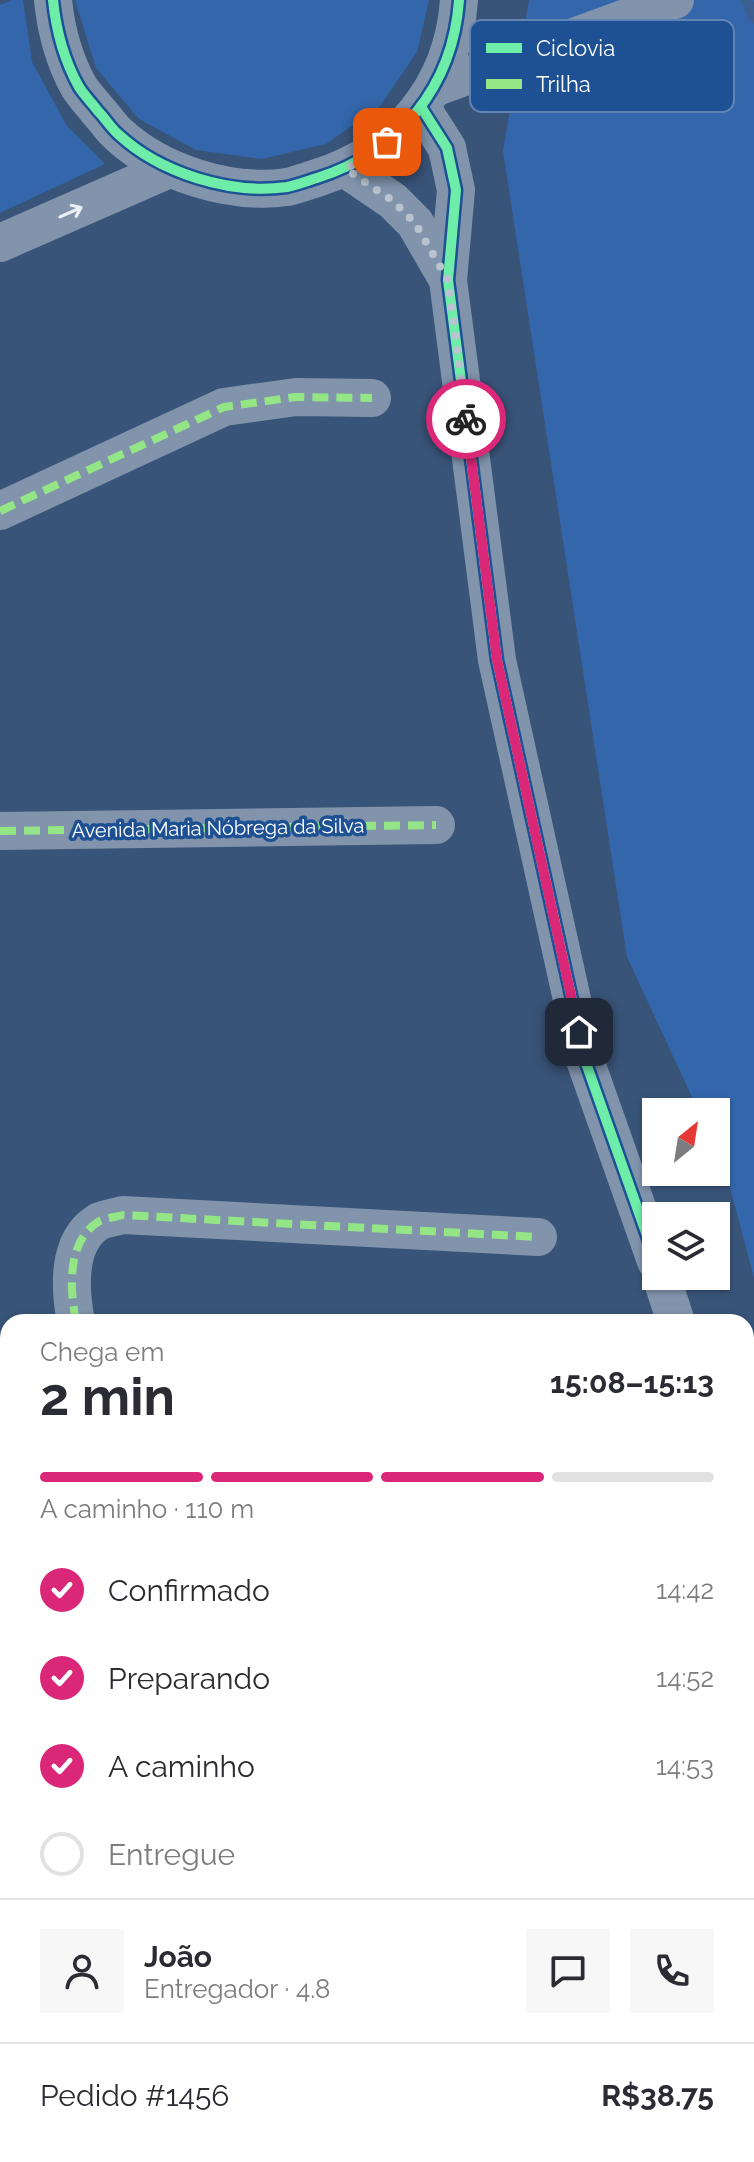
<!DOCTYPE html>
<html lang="pt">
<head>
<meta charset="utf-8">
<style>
  body { margin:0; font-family:Raleway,sans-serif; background:#f7f7f7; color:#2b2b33; height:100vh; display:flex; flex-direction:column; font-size:30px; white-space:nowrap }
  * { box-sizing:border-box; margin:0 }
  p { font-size:26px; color:#7c7c81 }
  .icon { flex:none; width:44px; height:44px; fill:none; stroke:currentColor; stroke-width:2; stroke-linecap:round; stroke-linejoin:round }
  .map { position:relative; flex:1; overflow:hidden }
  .details { position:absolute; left:0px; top:1314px; width:754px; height:848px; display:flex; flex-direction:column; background:#fff; border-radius:24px 24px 0 0; box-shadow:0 2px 6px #0004 }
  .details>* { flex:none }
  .needle { width:52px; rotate:30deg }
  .fabs { position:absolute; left:642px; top:1098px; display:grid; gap:16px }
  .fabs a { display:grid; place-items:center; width:88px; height:88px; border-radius:0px; background:#fff; box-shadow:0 2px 6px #0004; font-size:40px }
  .pin { position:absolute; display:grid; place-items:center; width:68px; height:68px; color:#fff; margin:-34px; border-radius:16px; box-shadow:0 4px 12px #0006 }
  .courier { position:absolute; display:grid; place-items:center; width:80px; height:80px; margin:-40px; border:6px solid #db2777; border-radius:50%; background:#fff; color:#222; box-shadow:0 2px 10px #0007 }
  .head em { font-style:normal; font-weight:700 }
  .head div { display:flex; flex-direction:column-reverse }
  .head { display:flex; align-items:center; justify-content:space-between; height:136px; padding:0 40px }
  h1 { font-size:52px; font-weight:700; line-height:60px }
  .bar { display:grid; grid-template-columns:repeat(4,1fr); gap:12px 8px; align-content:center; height:96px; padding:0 40px }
  .bar i { height:10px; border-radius:6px; background:#e1e1e2 }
  .bar .on { background:#db2777 }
  .bar p { grid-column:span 4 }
  .line { display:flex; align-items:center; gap:20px; padding:0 40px; border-top:2px solid #e1e1e2 }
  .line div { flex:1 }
  .round { display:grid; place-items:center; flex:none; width:84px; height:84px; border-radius:0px; background:#f7f7f7 }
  ol { padding:0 40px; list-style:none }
  li { display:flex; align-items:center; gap:24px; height:88px }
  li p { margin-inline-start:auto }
  li .icon { padding:8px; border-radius:50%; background:#db2777; color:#fff; stroke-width:4 }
  li:last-child { color:#7c7c81 }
  li i { width:44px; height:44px; border:4px solid #e1e1e2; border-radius:50% }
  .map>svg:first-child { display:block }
  .green { fill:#36a }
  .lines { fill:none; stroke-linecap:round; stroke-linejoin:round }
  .stream { stroke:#3c5f8f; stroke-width:11 }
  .minor { stroke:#8194ac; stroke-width:38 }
  .quiet { stroke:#94e586; stroke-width:8; stroke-dasharray:16 8; stroke-linecap:butt }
  .cycleway-casing { stroke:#1e5094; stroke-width:15 }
  .cycleway { stroke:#6deda7; stroke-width:10 }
  .oneway { stroke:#eceff3 }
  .done { stroke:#bac3d0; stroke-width:8; stroke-dasharray:0 14.4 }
  .route { stroke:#db2777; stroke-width:10 }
  .labels { text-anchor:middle; stroke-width:7; stroke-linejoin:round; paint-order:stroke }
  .street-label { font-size:20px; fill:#fff; stroke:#1e5094 }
  .key { fill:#1e5094; stroke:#6284b4; stroke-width:2 }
  .key-label { font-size:22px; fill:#fff }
</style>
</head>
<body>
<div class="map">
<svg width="754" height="2162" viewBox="0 0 754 2162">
  <rect width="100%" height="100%" fill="#395479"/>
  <g class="green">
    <path d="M 12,0 L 23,0 L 32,62 L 67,126 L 105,164 L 0,213 L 0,5 Z"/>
    <path d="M 75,0 L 429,0 L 417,52 L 380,106 L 326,144 L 262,159 L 196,150 L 139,119 L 96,68 Z"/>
    <path d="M 529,0 L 754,0 L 754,1278 L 726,1172 L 716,1150 L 716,1112 L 699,1112 L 627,957 L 503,151 Z"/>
  </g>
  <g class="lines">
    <path class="stream" d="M 747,0 L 754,18"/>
    <g class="minor">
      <path d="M 53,0 C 56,30 64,60 79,87 C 84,95 92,103 98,111 C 105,118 110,127 118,134 C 160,173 230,195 287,187 C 297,185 307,181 317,178 C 399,152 453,87 459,0"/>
      <path d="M 434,88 L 675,0"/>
      <path d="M 421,107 L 447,148 L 456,190 L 448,280 L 497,660 L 586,1063 L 656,1261"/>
      <path d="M 346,169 L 393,201 L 415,223 L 448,280"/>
      <path d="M 0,243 L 169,169"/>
      <path d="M 0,511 L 224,407 L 296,397 L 372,398"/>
      <path d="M 0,831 L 436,825"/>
      <path d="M 661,1276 L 676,1322"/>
      <path d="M 76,1322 C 70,1291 66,1242 98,1222 C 105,1218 116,1217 123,1215 L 538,1237"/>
      <path d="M 746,1556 L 754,1583"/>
      <path d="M 746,1874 L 754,1873"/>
      <path d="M 746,1948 L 754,1950"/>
      <path d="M 250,2154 L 254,2162"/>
    </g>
    <g class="quiet">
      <path d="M 0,511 L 224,407 L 296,397 L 372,398"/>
      <path d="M 0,831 L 436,825"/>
      <path d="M 76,1322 C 70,1291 66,1242 98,1222 C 105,1218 116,1217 123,1215 L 538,1237"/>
      <path d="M 746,1874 L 754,1873"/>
      <path d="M 746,1948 L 754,1950"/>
      <path d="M 250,2154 L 254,2162"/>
    </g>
    <g class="cycleway-casing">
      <g id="cycleway">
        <path d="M 53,0 C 56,30 64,60 79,87 C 84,95 92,103 98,111 C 105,118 110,127 118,134 C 160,173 230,195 287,187 C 297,185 307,181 317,178 C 399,152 453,87 459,0"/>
        <path d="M 421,107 L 447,148 L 456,190 L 448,280 L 497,660 L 586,1063 L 656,1261"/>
      </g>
    </g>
    <use href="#cycleway" class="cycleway"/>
  </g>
  <defs><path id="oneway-shaft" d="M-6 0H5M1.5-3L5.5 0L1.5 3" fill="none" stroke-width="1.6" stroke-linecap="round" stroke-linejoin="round" transform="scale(2)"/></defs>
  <use class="oneway" href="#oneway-shaft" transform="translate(71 212) rotate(-24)"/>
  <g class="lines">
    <path class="done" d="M 387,142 L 346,169 L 393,201 L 415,223 L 448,280 L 466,419"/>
    <path class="route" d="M 466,419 L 497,660 L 579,1032"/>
  </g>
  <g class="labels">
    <g class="street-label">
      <text transform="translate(218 828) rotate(-1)" y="7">Avenida Maria Nóbrega da Silva</text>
    </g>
  </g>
  <rect x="470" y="20" width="264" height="92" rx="12" class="key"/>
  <rect x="486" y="43" width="36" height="10" fill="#6deda7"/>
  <rect x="486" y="79" width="36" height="10" fill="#94e586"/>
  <g class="key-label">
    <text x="536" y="56">Ciclovia</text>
    <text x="536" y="92">Trilha</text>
  </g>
</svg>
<div class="fabs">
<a><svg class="needle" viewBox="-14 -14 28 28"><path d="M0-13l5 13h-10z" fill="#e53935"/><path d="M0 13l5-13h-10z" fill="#7c7c81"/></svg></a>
<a><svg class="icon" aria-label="layers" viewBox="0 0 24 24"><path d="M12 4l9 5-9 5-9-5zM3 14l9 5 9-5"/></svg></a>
</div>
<div class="pin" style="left:387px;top:142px;background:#ea580c"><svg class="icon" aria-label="bag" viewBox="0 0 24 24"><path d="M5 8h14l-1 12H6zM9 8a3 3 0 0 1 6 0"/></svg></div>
<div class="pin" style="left:579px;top:1032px;background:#1f2937"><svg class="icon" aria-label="home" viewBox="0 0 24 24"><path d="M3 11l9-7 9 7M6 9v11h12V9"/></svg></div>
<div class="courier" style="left:466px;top:419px"><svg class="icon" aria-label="bike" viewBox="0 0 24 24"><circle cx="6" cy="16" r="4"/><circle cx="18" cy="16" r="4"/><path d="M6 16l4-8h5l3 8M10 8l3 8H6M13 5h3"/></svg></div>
<section class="details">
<div class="head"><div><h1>2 min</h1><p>Chega em</p></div><em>15:08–15:13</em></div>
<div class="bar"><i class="on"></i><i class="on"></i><i class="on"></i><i></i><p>A caminho · 110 m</p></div>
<ol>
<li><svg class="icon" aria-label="check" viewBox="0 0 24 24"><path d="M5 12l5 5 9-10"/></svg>Confirmado<p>14:42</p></li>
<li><svg class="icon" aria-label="check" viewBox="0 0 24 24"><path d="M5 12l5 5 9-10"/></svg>Preparando<p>14:52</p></li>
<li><svg class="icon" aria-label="check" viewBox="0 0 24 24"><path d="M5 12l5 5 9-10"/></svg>A caminho<p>14:53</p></li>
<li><i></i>Entregue</li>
</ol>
<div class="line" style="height:144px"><a class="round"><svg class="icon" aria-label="person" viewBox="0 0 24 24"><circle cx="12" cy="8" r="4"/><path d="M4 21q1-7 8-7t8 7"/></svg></a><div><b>João</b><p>Entregador · 4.8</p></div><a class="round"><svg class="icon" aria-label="chat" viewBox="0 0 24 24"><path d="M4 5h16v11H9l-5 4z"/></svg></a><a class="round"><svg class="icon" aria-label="phone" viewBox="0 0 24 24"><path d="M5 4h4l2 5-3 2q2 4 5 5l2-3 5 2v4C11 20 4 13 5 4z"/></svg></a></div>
<div class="line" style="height:104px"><div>Pedido #1456</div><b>R$38.75</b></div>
</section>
</div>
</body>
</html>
